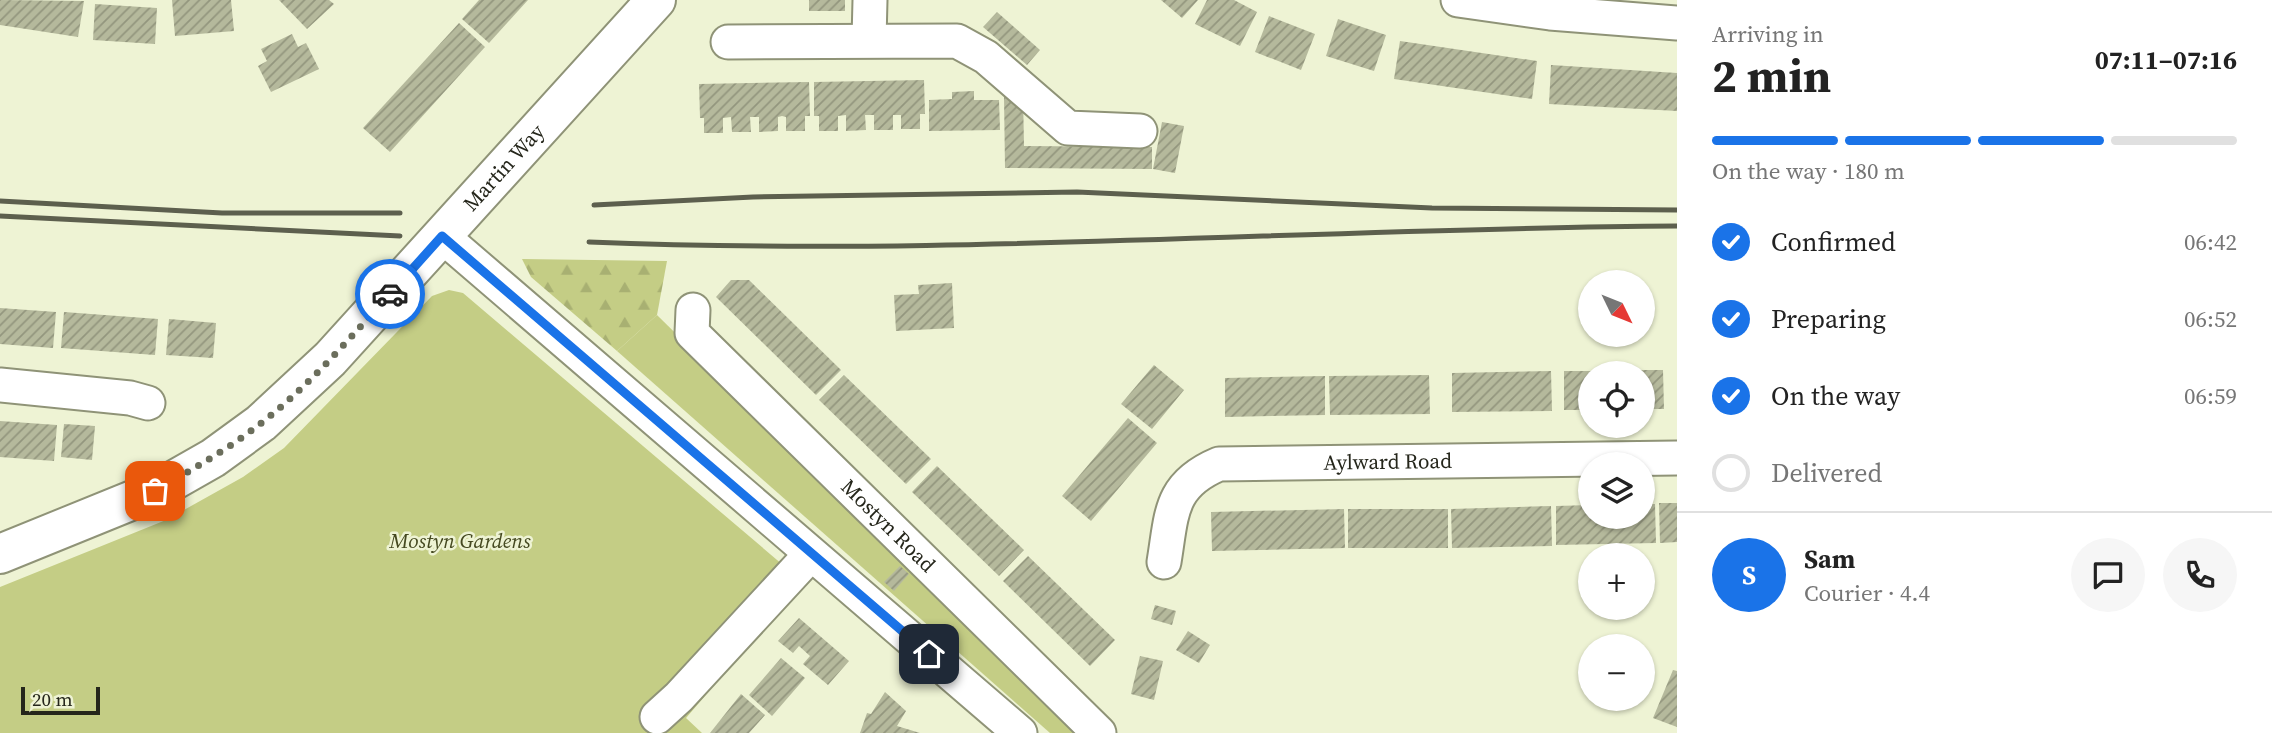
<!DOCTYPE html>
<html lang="en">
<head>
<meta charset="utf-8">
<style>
  body { margin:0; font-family:"Source Serif 4",serif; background:#f6f6f6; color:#222; height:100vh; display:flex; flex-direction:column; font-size:26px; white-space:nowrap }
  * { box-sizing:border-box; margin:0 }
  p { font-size:23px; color:#767676 }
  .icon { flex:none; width:38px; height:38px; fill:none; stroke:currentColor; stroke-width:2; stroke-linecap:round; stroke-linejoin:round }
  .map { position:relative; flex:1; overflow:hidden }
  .panel { display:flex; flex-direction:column; background:#fff; width:595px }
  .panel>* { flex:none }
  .needle { width:46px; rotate:133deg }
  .controls { position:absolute; left:1578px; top:270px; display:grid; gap:14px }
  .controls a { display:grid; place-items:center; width:77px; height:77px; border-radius:50%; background:#fff; box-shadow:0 2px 5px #0004; font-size:35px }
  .scale { position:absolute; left:21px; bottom:18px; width:79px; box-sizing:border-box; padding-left:7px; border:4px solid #25261b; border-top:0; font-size:19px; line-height:24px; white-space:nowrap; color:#25261b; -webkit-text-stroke:5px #eef3d4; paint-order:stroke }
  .pin { position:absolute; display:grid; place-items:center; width:60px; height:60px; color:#fff; margin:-30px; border-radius:14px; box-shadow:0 4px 10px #0006 }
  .courier { position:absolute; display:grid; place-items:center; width:70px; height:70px; margin:-35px; border:5px solid #1a73e8; border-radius:50%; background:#fff; color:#222; box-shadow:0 2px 9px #0007 }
  .head em { font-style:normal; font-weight:700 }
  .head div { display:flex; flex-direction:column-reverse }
  .head { display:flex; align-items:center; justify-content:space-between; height:119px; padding:0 35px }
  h1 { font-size:46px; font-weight:700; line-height:52px }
  .bar { display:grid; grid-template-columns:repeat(4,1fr); gap:10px 7px; align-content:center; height:84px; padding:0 35px }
  .bar i { height:9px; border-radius:5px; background:#e0e0e0 }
  .bar .current { background:#1a73e8 }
  .bar p { grid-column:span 4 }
  .line { display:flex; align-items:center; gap:18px; padding:0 35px; border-top:2px solid #e0e0e0 }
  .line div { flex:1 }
  .round { display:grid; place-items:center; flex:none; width:74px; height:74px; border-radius:37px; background:#f6f6f6 }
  ol { padding:0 35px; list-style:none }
  li { display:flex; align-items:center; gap:21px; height:77px }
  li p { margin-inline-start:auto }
  li .icon { padding:7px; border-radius:50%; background:#1a73e8; color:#fff; stroke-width:4 }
  li:last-child { color:#767676 }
  li i { width:38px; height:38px; border:4px solid #e0e0e0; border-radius:50% }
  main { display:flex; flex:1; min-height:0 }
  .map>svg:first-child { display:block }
  .green { fill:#c4cd85 }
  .forest { fill:url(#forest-firs) }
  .building { fill:url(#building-hatch) }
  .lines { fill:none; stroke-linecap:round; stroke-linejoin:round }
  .minor-casing { stroke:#8f9377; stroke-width:37 }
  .major-casing { stroke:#8f9377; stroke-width:42 }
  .minor { stroke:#fff; stroke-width:33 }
  .major { stroke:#fff; stroke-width:38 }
  .rail { stroke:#5d5f4e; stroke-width:5 }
  .done { stroke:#6b6e5c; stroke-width:7; stroke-dasharray:0 12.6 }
  .route { stroke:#1a73e8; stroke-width:9 }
  .labels { text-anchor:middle; stroke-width:5; stroke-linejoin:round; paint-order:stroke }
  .street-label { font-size:21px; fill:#25261b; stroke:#eef3d4 }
  .park-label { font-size:21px; font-style:italic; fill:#454920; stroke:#eef3d4 }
</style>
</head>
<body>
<main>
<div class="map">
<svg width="1677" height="733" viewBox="0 0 1677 733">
  <defs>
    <pattern id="forest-firs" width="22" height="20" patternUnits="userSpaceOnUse" patternTransform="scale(1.75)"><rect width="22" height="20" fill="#c4cd85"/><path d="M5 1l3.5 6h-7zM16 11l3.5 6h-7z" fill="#a8b072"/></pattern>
    <pattern id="building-hatch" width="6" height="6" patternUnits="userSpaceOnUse" patternTransform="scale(1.75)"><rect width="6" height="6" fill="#b5b99c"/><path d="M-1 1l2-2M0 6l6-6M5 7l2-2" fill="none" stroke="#93967e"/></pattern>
  </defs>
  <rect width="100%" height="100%" fill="#eef3d4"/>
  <g class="green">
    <path d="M 449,290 L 463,293 L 803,582 L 686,718 L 702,733 L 0,733 L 0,587 L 166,520 L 243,477 L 284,448 L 432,296 Z"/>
    <path d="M 657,315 L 1081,733 L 1050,733 L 617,351 Z"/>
  </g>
  <path class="forest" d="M 522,259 L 667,261 L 657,315 L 617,351 L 531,277 Z"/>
  <g class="building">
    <path d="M 0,0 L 84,1 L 78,37 L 0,25 Z"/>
    <path d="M 172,0 L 231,0 L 234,31 L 175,36 Z"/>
    <path d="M 279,0 L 329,0 L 334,4 L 307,29 Z"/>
    <path d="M 479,0 L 528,0 L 489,43 L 462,19 Z"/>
    <rect x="809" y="0" width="36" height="11"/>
    <path d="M 1161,0 L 1198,0 L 1182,18 Z"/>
    <path d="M 1207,0 L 1234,0 L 1257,12 L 1240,46 L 1195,24 Z"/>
    <path d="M 95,4 L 157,8 L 155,44 L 93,40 Z"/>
    <path d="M 997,12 L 1040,50 L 1027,65 L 983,27 Z"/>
    <path d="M 1269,16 L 1315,34 L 1301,70 L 1255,52 Z"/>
    <path d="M 1338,19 L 1386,35 L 1374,71 L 1326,56 Z"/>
    <path d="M 459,23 L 485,47 L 390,152 L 363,128 Z"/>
    <path d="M 292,34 L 298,47 L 306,43 L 319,69 L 271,92 L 258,66 L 267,61 L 261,49 Z"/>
    <path d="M 1400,41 L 1537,61 L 1532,99 L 1394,79 Z"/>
    <path d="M 1551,65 L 1677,73 L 1677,111 L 1549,104 Z"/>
    <path d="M 924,80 L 925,114 L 920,114 L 920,129 L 901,129 L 901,115 L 893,115 L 893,130 L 874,130 L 874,115 L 865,115 L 866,130 L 846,131 L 846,115 L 838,116 L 838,131 L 819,131 L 819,116 L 814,116 L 814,82 Z"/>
    <path d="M 809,82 L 810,116 L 805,116 L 805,131 L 786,131 L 786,117 L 782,116 L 778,117 L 778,131 L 759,132 L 759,117 L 750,117 L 751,132 L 732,132 L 731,117 L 723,118 L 723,133 L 704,133 L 704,118 L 700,118 L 699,84 Z"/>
    <path d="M 974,91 L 974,100 L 999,100 L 1000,130 L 929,131 L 929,100 L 952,99 L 952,92 Z"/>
    <path d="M 1023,95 L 1024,146 L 1152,147 L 1152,169 L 1005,168 L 1004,96 Z"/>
    <path d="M 1162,122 L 1184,126 L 1175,173 L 1153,169 Z"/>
    <path d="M 731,280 L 749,280 L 841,370 L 816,395 L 716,297 Z"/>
    <path d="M 952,283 L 954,328 L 896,331 L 894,295 L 919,294 L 918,285 Z"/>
    <path d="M 0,308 L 56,312 L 53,348 L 0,344 Z"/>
    <path d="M 64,312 L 158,319 L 155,355 L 61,348 Z"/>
    <path d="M 169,319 L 216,323 L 213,358 L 166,355 Z"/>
    <path d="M 1154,365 L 1184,390 L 1152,429 L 1121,404 Z"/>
    <path d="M 1621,370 L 1663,370 L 1664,409 L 1643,409 L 1643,373 Z"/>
    <path d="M 1551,371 L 1552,411 L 1452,412 L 1452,373 Z"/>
    <rect x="1564" y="371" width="27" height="39"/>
    <path d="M 844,375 L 931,459 L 906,484 L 819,400 Z"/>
    <path d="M 1429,375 L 1430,414 L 1330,415 L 1329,376 Z"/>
    <path d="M 1325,376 L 1325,415 L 1225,417 L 1225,378 Z"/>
    <path d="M 1128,418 L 1157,443 L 1091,521 L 1062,496 Z"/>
    <path d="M 0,421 L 57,425 L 54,461 L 0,457 Z"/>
    <path d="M 64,424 L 95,426 L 92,460 L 61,457 Z"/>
    <path d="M 937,466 L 1024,550 L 999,576 L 912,492 Z"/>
    <path d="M 1659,503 L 1677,503 L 1677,542 L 1660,543 Z"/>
    <path d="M 1643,504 L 1655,504 L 1656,543 L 1556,545 L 1556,506 L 1591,505 L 1591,516 L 1643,516 Z"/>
    <path d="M 1551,506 L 1552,546 L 1452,548 L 1451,509 Z"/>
    <path d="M 1344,509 L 1345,548 L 1212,551 L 1211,512 Z"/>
    <rect x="1348" y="509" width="100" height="39"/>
    <path d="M 1028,556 L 1115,640 L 1090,666 L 1003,581 Z"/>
    <path d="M 900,566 L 909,574 L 894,591 L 884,582 Z"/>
    <path d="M 1155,605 L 1176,611 L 1172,625 L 1151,619 Z"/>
    <path d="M 799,618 L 849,661 L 828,685 L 803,664 L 810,656 L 799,646 L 793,653 L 778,641 Z"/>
    <path d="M 1188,631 L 1210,645 L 1199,663 L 1176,650 Z"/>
    <path d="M 1140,656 L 1163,661 L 1154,700 L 1131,694 Z"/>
    <path d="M 781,658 L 805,678 L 772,716 L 749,695 Z"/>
    <path d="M 1673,670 L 1677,671 L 1677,727 L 1653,718 Z"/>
    <path d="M 885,692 L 906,711 L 897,726 L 920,733 L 860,733 L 867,713 L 871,714 Z"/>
    <path d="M 741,694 L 765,715 L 749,733 L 710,733 Z"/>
  </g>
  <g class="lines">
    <g class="minor-casing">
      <g id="minor">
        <path d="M 1458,0 L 1550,13 L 1677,23"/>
        <path d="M 869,40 L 870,0"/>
        <path d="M 728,42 L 957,41 L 986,57 L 1068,128 L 1140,131"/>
        <path d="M 442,236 L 1020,733"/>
        <path id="s1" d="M 693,310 L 692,333 L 1099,733"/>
        <path d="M 0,385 L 130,398 L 148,403"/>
        <path id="s2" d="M 1164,562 C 1172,514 1169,485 1219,464 L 1677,458"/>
        <path d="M 657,717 L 679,697 L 811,554"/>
      </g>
    </g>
    <g class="major-casing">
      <g id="major">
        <path id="s3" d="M 0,554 L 155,491 L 213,458 L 261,423 L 330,359 L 656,0"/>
      </g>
    </g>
    <use href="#minor" class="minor"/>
    <use href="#major" class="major"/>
    <g class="rail">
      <path d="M 0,201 L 222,213 L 400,213"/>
      <path d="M 594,205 L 753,197 L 1077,192 L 1432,208 L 1677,210"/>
      <path d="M 0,216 L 400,236"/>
      <path d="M 589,242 C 952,257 1314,228 1677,226"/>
    </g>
  </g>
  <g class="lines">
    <path class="done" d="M 155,491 C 191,470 227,450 260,424 C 308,387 349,339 390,294"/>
    <path class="route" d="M 390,294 L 442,236 L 929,654"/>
  </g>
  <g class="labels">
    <g class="street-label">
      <text dy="7" stroke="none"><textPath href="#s3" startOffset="646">Martin Way</textPath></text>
      <text dy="7" stroke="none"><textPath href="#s2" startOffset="289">Aylward Road</textPath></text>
      <text dy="7" stroke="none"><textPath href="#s1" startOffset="298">Mostyn Road</textPath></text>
    </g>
    <g class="park-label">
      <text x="460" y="548">Mostyn Gardens</text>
    </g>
  </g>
</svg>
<div class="controls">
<a><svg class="needle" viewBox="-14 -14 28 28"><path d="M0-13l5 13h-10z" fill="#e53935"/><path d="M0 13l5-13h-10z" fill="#767676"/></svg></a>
<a><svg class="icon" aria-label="locate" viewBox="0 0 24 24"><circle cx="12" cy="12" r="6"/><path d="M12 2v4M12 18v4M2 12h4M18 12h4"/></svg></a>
<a><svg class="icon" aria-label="layers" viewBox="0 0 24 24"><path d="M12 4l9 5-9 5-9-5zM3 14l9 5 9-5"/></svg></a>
<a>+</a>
<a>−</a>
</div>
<div class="scale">20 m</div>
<div class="pin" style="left:155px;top:491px;background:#ea580c"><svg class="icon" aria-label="bag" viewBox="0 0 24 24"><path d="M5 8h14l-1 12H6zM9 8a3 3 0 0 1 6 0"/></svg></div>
<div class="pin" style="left:929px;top:654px;background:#1f2937"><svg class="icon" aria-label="home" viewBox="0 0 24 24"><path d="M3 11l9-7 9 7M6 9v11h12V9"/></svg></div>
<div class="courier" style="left:390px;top:294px"><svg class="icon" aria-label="car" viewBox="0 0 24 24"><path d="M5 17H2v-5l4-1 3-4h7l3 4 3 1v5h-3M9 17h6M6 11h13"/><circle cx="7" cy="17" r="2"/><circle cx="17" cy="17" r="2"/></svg></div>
</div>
<section class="panel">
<div class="head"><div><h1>2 min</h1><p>Arriving in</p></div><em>07:11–07:16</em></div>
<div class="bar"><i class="current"></i><i class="current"></i><i class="current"></i><i></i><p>On the way · 180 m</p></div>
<ol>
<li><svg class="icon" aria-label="check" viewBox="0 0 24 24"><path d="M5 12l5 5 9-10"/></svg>Confirmed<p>06:42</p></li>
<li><svg class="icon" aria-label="check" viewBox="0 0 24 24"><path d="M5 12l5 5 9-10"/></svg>Preparing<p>06:52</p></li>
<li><svg class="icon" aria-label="check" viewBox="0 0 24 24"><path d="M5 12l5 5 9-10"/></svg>On the way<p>06:59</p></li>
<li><i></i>Delivered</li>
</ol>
<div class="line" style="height:126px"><b class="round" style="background:#1a73e8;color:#fff">S</b><div><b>Sam</b><p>Courier · 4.4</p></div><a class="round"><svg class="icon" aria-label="chat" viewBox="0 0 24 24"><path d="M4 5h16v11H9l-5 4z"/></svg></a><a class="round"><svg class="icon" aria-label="phone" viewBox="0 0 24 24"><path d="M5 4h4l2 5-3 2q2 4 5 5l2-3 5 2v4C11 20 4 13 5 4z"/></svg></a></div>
</section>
</main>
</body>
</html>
